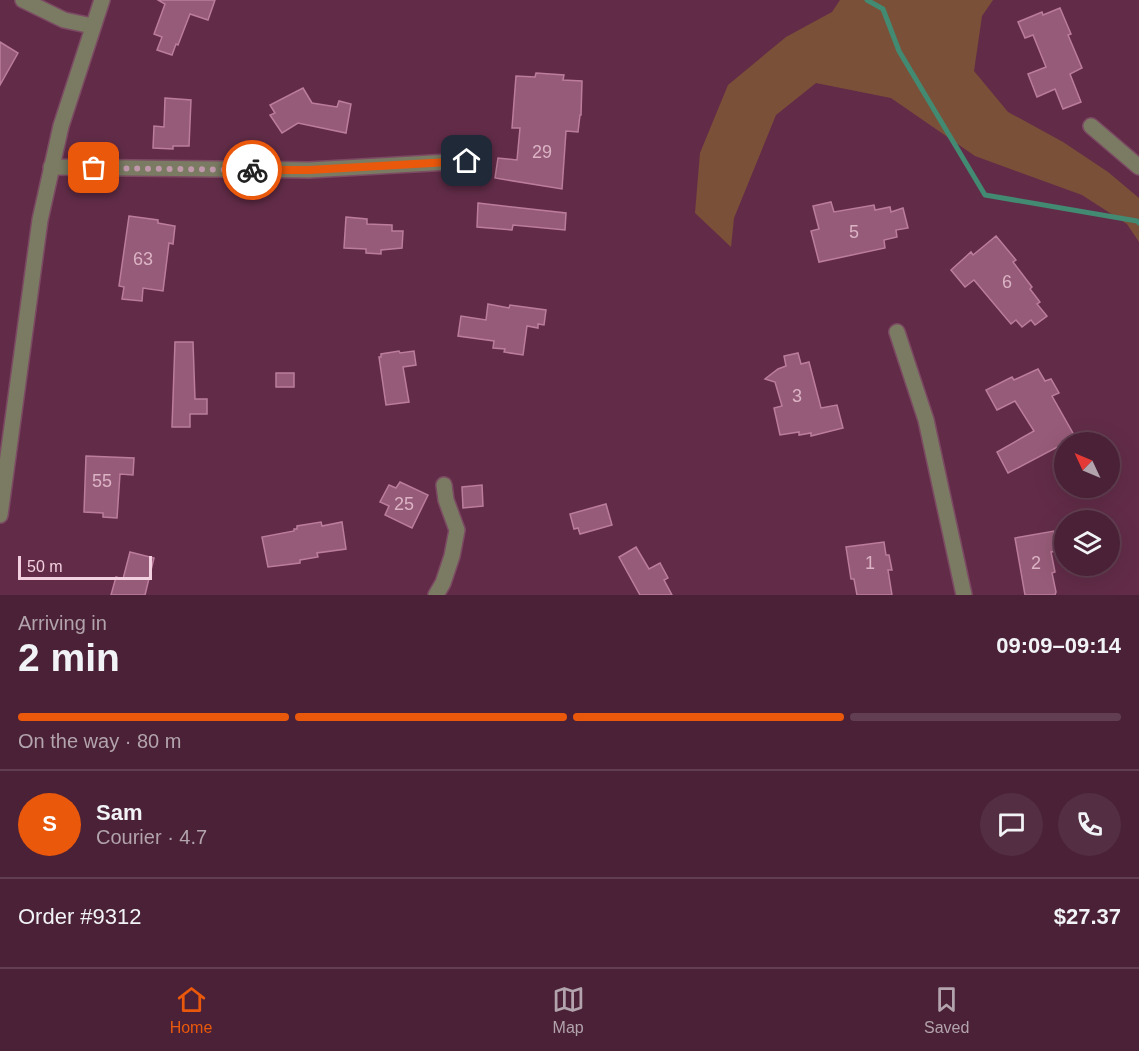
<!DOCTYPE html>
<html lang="en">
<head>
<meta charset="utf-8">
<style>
  body { margin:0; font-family:Helvetica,sans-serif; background:#542e42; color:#f1f3f6; height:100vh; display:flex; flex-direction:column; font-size:22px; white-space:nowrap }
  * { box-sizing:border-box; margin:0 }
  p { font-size:20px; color:#b2a3ad }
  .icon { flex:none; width:33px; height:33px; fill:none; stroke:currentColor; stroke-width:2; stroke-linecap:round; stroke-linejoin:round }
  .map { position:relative; height:595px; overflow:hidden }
  .side { display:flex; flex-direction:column; background:#4a2136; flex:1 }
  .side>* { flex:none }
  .needle { width:39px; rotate:314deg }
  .controls { position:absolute; left:1054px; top:432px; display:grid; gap:12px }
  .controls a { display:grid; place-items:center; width:66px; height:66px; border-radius:50%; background:#4a2136; box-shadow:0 6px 24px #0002,0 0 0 2px #613e51; font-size:30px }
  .scale { position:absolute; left:18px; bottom:15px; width:134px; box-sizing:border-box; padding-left:6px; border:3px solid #f2d0df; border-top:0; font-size:16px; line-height:21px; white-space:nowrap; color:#f2d0df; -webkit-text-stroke:4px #622c48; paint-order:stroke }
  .pin { position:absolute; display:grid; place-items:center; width:51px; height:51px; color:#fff; margin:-26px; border-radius:12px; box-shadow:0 3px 9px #0006 }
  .courier { position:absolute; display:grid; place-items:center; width:60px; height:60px; margin:-30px; border:4px solid #ea580c; border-radius:50%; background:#fff; color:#222; box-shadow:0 2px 8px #0007 }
  .head em { font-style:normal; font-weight:800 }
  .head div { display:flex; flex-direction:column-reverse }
  .head { display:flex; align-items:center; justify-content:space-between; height:102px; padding:0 18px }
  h1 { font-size:39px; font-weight:800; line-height:45px }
  .bar { display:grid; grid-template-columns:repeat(4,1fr); gap:9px 6px; align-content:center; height:72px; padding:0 18px }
  .bar i { height:8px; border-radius:4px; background:#613e51 }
  .bar .active { background:#ea580c }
  .bar p { grid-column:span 4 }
  .line { display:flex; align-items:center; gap:15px; padding:0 18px; border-top:2px solid #613e51 }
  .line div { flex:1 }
  .round { display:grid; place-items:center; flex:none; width:63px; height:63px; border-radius:32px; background:#542e42 }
  .tab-bar { display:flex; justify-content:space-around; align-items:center; height:84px; border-top:2px solid #613e51; background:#4a2136; font-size:16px; color:#b2a3ad }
  .tab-bar a { display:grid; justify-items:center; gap:3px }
  .tab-bar .active { color:#ea580c }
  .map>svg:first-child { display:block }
  .green { fill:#7b5038 }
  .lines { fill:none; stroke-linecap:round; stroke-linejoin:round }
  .stream { stroke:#428a72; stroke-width:5 }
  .building { fill:#965b78; stroke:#bb7d9b; stroke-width:1.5 }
  .minor-casing { stroke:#7c4a63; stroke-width:18 }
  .minor { stroke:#7a7b62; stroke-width:15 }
  .done { stroke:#c097aa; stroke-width:6; stroke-dasharray:0 10.8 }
  .route { stroke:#ea580c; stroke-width:8 }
  .labels { text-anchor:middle; stroke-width:4.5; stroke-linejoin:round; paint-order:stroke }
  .number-label { font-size:18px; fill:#dbb3c5 }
</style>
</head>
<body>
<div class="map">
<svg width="1139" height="595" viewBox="0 0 1139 595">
  <rect width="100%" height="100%" fill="#622c48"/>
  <path class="green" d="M 840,0 L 993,0 L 982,16 L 974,71 L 1008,112 L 1063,142 L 1108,172 L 1139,198 L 1139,242 L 1127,224 L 1082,195 L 975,156 L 891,98 L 816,83 L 776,115 L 734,218 L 731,247 L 695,213 L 700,153 L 728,85 L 786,37 L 832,12 Z"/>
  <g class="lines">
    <path class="stream" d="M 867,0 L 883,9 L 899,51 L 985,195 L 1137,221 L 1139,223"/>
  </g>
  <g class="building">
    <path d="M 158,0 L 215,0 L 208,20 L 190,14 L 178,45 L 176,44 L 172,55 L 157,50 L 162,37 L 154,34 L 165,4 Z"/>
    <path d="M 1060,8 L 1071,34 L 1068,35 L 1082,68 L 1070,74 L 1081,102 L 1063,109 L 1055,89 L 1037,97 L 1028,74 L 1046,67 L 1033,35 L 1025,38 L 1018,22 L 1042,12 L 1043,15 Z"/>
    <path d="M 0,42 L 18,53 L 0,85 Z"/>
    <path d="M 536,73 L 564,75 L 563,80 L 582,81 L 581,115 L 580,115 L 578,132 L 566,131 L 562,189 L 495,178 L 498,158 L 517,160 L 520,128 L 512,128 L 516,76 L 535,77 Z"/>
    <path d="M 303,88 L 312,103 L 337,107 L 339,101 L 351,104 L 346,133 L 298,123 L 282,133 L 270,115 L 275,113 L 270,105 Z"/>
    <path d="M 165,98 L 191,100 L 189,146 L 173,146 L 173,149 L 153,148 L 154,126 L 164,127 Z"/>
    <path d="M 831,202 L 834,212 L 874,205 L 875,210 L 890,207 L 891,212 L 903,208 L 908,228 L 896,230 L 897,237 L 884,240 L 885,248 L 819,262 L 811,231 L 819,229 L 813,206 Z"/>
    <path d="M 478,203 L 566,213 L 565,230 L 513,225 L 512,230 L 477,227 Z"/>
    <path d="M 129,216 L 158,220 L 158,223 L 175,226 L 173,244 L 169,243 L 163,291 L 143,288 L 142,301 L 122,299 L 124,287 L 119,286 Z"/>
    <path d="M 346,217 L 367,219 L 367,224 L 392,225 L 392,231 L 403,231 L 402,248 L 381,250 L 381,254 L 366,253 L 366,249 L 344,248 Z"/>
    <path d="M 996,236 L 1016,260 L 1013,262 L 1032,287 L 1030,289 L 1040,302 L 1037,304 L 1047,316 L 1035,325 L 1031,320 L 1022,327 L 1016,320 L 1011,324 L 974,280 L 965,287 L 951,270 L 971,252 L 973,255 Z"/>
    <path d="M 488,304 L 509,308 L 510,305 L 546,310 L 544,325 L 538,324 L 538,328 L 527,326 L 523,355 L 504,352 L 505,349 L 493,348 L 494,341 L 458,336 L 461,316 L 486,320 Z"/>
    <path d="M 175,342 L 193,342 L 195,399 L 207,399 L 207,414 L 190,414 L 190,427 L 172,427 Z"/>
    <path d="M 399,351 L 400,353 L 414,351 L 416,365 L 403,367 L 409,402 L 386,405 L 379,357 L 381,357 L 381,354 Z"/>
    <path d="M 798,353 L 801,364 L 809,362 L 821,408 L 837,405 L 843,428 L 811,436 L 811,433 L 799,435 L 799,432 L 780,435 L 774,408 L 782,406 L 775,382 L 765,379 L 778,369 L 786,366 L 784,356 Z"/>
    <path d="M 1038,369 L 1045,381 L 1051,379 L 1059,393 L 1052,396 L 1074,435 L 1068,438 L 1069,441 L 1008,473 L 997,452 L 1034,431 L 1015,401 L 997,410 L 986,390 L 1012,377 L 1014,380 Z"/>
    <rect x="276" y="373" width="18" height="14"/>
    <path d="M 86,456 L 134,458 L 133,475 L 120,474 L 117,518 L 103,517 L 103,513 L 84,512 Z"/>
    <path d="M 400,482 L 428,495 L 412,528 L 385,515 L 389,506 L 380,502 L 389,485 L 396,488 Z"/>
    <path d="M 482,485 L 483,506 L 463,508 L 462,487 Z"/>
    <path d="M 606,504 L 612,525 L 580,534 L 578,528 L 574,529 L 570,514 Z"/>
    <path d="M 321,522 L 322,526 L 342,522 L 346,549 L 317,553 L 318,557 L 300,560 L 300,563 L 268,567 L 262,537 L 294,531 L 294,529 L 297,529 L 297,526 Z"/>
    <path d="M 1054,531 L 1058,551 L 1051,552 L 1055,572 L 1052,573 L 1056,592 L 1055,595 L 1025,595 L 1015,538 Z"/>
    <path d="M 884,542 L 886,555 L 889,555 L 892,570 L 888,570 L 892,595 L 857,595 L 854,579 L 851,579 L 846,547 Z"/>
    <path d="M 636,547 L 649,569 L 660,563 L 668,578 L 664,580 L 672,595 L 640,595 L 619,557 Z"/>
    <path d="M 130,552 L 154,558 L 145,595 L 111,595 L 116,577 L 123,579 Z"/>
  </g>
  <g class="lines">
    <g class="minor-casing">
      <g id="minor">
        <path d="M 23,0 L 64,20 L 92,26"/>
        <path d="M 1091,126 L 1139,167"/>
        <path d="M 51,167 L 309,170 L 467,161"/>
        <path d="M 897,332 L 926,420 L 964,595"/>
        <path d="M 0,515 L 40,220 L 61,126 L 102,0"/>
        <path d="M 436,595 L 443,583 L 452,556 L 457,530 L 446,500 L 444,485"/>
      </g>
    </g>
    <use href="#minor" class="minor"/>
  </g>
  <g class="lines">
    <path class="done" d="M 94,168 L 252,170"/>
    <path class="route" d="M 252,170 L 309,170 L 467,161"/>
  </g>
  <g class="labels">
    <g class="number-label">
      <text x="542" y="158">29</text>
      <text x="854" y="238">5</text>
      <text x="143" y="265">63</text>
      <text x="1007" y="288">6</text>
      <text x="797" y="402">3</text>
      <text x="102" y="487">55</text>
      <text x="404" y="510">25</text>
      <text x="870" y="569">1</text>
      <text x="1036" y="569">2</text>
    </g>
  </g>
</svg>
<div class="controls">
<a><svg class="needle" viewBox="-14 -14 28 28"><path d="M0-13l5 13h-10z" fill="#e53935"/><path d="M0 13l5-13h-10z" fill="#b2a3ad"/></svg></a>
<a><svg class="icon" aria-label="layers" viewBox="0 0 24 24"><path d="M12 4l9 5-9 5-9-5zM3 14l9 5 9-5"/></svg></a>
</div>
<div class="scale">50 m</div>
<div class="pin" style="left:94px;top:168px;background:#ea580c"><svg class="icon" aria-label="bag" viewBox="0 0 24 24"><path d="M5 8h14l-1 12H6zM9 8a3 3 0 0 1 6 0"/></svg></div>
<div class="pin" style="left:467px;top:161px;background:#1f2937"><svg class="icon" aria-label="home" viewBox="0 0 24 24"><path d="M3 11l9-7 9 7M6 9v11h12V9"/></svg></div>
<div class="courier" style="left:252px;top:170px"><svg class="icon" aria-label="bike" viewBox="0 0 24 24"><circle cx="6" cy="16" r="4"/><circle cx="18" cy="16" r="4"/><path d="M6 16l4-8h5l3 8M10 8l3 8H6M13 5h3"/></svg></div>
</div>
<section class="side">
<div class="head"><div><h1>2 min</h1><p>Arriving in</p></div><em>09:09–09:14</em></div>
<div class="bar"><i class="active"></i><i class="active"></i><i class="active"></i><i></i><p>On the way · 80 m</p></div>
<div class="line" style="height:108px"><b class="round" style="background:#ea580c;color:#fff">S</b><div><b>Sam</b><p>Courier · 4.7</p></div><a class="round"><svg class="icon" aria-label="chat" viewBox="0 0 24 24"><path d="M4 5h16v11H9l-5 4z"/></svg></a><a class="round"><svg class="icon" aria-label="phone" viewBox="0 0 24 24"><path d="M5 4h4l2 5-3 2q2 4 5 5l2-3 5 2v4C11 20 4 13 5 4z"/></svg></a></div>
<div class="line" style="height:78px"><div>Order #9312</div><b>$27.37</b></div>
</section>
<nav class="tab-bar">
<a class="active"><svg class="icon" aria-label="home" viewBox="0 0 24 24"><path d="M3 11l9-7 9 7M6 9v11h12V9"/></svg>Home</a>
<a><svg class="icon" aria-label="map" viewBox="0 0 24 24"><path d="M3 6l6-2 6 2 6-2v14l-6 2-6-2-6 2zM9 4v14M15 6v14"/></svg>Map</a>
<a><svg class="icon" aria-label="saved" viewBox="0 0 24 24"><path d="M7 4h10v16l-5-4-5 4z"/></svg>Saved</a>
</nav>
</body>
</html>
